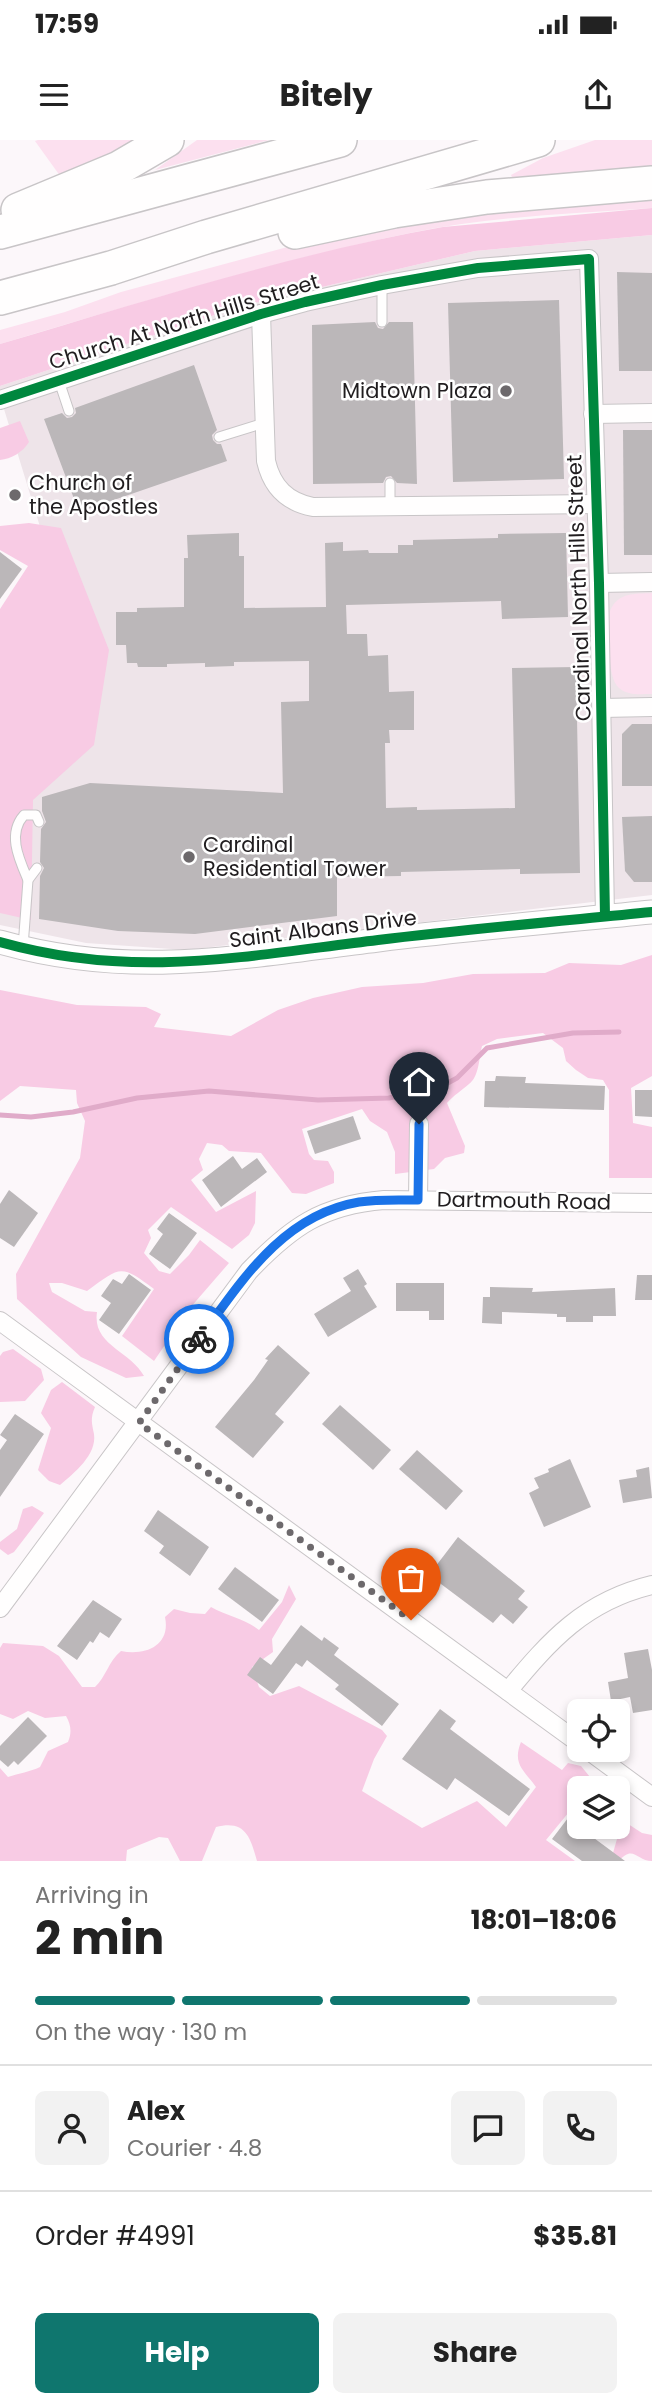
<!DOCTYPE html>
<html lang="en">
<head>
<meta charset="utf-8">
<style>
  body { margin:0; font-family:Poppins,sans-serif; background:#f2f2f2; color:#222; height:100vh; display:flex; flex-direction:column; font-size:26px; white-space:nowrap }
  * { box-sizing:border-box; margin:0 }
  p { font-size:23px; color:#767676 }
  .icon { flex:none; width:38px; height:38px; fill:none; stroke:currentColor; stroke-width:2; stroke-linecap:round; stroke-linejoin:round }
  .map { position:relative; height:1721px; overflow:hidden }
  .side { display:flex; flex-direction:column; background:#fff; flex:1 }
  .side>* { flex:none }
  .fabs { position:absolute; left:567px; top:1559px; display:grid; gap:14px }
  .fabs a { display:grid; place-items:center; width:63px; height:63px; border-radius:10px; background:#fff; box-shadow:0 4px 10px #0003; font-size:35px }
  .pin { position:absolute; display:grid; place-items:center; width:60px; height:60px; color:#fff; margin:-72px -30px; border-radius:50% 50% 50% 0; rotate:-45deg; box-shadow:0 0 7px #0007 }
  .pin .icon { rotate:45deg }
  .courier { position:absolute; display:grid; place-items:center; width:70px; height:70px; margin:-35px; border:5px solid #1a73e8; border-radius:50%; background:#fff; color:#222; box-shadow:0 2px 9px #0007 }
  .head em { font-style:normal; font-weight:700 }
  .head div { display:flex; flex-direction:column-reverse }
  .head { display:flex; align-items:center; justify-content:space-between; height:119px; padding:0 35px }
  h1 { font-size:46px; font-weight:700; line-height:52px }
  .bar { display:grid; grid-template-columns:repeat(4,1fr); gap:10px 7px; align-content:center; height:84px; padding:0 35px }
  .bar i { height:9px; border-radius:5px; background:#e0e0e0 }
  .bar .selected { background:#0f766e }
  .bar p { grid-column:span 4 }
  .line { display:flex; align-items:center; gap:18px; padding:0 35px; border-top:2px solid #e0e0e0 }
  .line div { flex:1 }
  .round { display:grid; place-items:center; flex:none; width:74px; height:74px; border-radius:10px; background:#f2f2f2 }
  .primary-button { display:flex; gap:14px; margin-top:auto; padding:14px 35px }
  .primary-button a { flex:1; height:80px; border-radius:10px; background:#0f766e; color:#fff; font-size:28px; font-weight:700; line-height:80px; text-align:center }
  .primary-button a+a { background:#f2f2f2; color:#222 }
  .status { display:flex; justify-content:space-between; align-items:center; height:49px; padding:0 35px; background:#fff; direction:ltr }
  .status svg { height:19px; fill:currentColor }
  header { display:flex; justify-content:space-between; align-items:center; height:91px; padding:0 35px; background:#fff; font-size:32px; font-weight:700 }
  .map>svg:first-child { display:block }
  .built { fill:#eee4e9 }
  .green { fill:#fce0ef }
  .forest { fill:#f8cbe4 }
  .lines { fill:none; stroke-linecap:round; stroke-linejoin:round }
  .stream { stroke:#e0abc9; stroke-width:5 }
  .building { fill:#bbb7b9 }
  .service-casing { stroke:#c8c5c7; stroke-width:11 }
  .minor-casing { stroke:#c8c5c7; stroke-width:20 }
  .tertiary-casing { stroke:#c8c5c7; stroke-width:25 }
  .motorway-casing { stroke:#c8c5c7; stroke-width:36 }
  .service { stroke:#fffefe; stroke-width:9 }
  .minor { stroke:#fffefe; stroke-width:18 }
  .tertiary { stroke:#fffefe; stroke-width:23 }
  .motorway { stroke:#fffefe; stroke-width:33 }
  .cycleway-casing { stroke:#fff; stroke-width:15 }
  .cycleway { stroke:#00873e; stroke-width:10 }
  .done { stroke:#6d696c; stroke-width:7; stroke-dasharray:0 12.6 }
  .route { stroke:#1a73e8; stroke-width:9 }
  .poi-dot { fill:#6d696c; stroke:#fff; stroke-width:2.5 }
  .labels { text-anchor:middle; stroke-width:5; stroke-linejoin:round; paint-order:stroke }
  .street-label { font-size:21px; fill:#201d1f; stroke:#fff }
  .poi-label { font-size:21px; fill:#201d1f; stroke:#fff; text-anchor:start }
</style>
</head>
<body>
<div class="status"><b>17:59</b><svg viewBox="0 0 49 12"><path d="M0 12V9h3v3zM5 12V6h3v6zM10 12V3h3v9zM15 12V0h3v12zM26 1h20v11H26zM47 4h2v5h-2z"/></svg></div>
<header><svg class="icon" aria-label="menu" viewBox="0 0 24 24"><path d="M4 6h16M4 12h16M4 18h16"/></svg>Bitely<svg class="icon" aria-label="share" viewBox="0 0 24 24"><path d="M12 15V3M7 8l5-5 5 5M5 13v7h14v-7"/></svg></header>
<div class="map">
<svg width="652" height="1721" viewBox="0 0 652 1721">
  <rect width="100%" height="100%" fill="#fcf7fa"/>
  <path class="built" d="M 652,95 L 652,755 L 186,810 L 86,803 L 0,785 L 0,521 L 56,439 L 0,256 L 0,246 L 245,165 L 475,111 Z"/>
  <g class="green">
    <path d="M 38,0 L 144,0 L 63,40 L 35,1 Z"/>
    <path d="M 197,0 L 269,0 L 155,30 Z"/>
    <path d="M 595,0 L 652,0 L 652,31 L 514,41 L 511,35 L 543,18 Z"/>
    <path d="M 652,53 L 652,68 C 572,74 489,76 410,93 C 271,122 135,164 0,204 L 0,190 L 65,172 L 121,152 L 306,102 L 466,73 Z"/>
    <path d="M 652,453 L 652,554 C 641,554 628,556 619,548 C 606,537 609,488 610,471 C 618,452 635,454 652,453 Z"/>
  </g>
  <g class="forest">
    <path d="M 652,68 L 652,95 L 475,111 L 245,165 L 0,246 L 0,204 C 145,161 295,113 443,87 Z"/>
    <path d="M 20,281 L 29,302 C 23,312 11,319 0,320 L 0,288 Z"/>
    <path d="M 29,383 L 61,388 L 109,510 L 94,605 L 33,660 L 31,780 L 0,773 L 0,469 L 28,426 L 0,410 L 0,386 Z"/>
    <path d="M 652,815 L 652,936 L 631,948 L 633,983 L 652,987 L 652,1038 L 609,1038 L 609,950 L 603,940 L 588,938 L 576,930 L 566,921 L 563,908 L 543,893 L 497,899 L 482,906 C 479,918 479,937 469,944 C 461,951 454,955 447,963 L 465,1006 L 464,1013 L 445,1018 L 434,1029 L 395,1034 L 395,1012 L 387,992 L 370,981 L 362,969 L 302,989 L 309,1014 L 314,1020 L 328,1021 L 334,1032 L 334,1043 L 306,1054 L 292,1053 L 261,1013 L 229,1011 L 222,1005 L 207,1003 L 199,1019 L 203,1030 L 191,1040 L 216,1072 L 256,1051 L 255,1083 L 249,1095 L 232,1109 L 171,1067 L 148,1090 L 151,1098 L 144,1113 L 159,1131 L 170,1134 L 189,1115 L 200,1100 L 229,1123 L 190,1168 L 154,1221 L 122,1196 L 154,1149 C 120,1123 120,1127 87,1151 L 62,1143 L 49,1143 L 52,1152 L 85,1171 L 97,1172 C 92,1205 131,1211 144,1236 L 126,1238 L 81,1217 L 17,1159 L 16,1134 L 80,1018 L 85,981 L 77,963 L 76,950 L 20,946 L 0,961 L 0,850 L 77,865 L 146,867 L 161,874 L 154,887 L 231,896 L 278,870 L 313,858 L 362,847 L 423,843 L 473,834 L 545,833 L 569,823 L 621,825 Z"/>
    <path d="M 13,1209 L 41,1229 L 44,1240 L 25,1261 L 0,1262 L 0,1216 L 3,1212 Z"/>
    <path d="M 62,1242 L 95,1267 C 90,1278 92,1284 94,1294 C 97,1315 74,1333 60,1345 L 49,1341 L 38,1330 L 51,1288 L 41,1273 L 51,1250 Z"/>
    <path d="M 32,1366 L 44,1373 L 14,1412 L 8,1415 L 0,1409 L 0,1402 L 17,1389 L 23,1369 Z"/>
    <path d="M 289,1445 L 296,1459 L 272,1499 L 273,1512 L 252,1527 L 259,1547 L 270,1556 L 299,1546 L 382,1590 L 387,1596 L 374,1619 L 362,1651 L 422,1688 L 477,1661 L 506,1687 L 536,1647 C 524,1630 512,1624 521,1602 L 562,1630 L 568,1623 L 581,1626 L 599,1648 L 579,1648 L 579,1679 L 569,1672 L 546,1700 L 575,1721 L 257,1721 C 250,1696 245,1680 216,1687 L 202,1721 L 180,1721 L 168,1698 L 159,1697 L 127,1710 L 126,1721 L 0,1721 L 0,1628 L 8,1637 C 19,1633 30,1632 40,1627 L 48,1611 L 68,1602 C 72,1592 71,1585 66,1576 L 45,1578 L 28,1571 L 13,1579 L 0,1574 L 0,1508 L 3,1503 L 43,1506 L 59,1516 L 82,1547 L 95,1547 C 106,1537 108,1522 121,1511 C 145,1516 171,1506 165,1477 L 174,1469 L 190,1473 L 205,1474 L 211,1467 C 227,1476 245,1479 259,1490 L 282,1462 Z"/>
    <path d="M 625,1682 L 642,1693 L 652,1695 L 652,1721 C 637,1721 633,1704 619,1721 L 613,1713 L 619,1692 Z"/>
  </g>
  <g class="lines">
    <path class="stream" d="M 0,975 L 31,977 L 73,972 L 137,958 L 209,951 L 318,960 L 389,958 L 444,945 L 457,938 L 487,908 L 573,893 L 619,892"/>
  </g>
  <g class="building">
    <path d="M 617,132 L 652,133 L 652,231 L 619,231 Z"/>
    <path d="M 559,160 L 564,339 L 453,342 L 448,163 Z"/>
    <path d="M 375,182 L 378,188 L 383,189 L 389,182 L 413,182 L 417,344 L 397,343 L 391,336 L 386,337 L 383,343 L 313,344 L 312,185 Z"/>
    <path d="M 194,225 L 217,290 L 212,295 L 213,300 L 217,304 L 221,304 L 227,321 L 79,372 L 44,279 L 62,273 L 67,278 L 72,277 L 76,273 L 75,268 Z"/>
    <path d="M 623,290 L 652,290 L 652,415 L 624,415 Z"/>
    <path d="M 239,393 L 239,416 L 244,416 L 244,468 L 326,467 L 325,403 L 343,402 L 343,411 L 368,410 L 369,413 L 398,413 L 398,405 L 413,405 L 413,400 L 498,398 L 498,394 L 566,393 L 568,477 L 502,479 L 501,461 L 346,465 L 347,494 L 367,494 L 368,516 L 388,515 L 389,552 L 414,551 L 414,590 L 389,590 L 390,603 L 385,603 L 386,668 L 417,667 L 417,670 L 515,668 L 512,528 L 576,527 L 580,733 L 520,734 L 520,729 L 401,732 L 401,736 L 337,737 L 337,776 L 195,794 L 118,791 L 39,779 L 40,736 L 44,728 L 40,722 L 41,689 L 46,682 L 42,671 L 42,657 L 90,643 L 283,653 L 281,562 L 309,561 L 309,521 L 234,522 L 234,526 L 205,527 L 205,523 L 167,524 L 167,527 L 138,527 L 137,523 L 127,523 L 126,505 L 116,505 L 116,472 L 137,472 L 137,468 L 184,467 L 184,418 L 188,418 L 187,395 Z"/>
    <path d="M 0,412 L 22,429 L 0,459 Z"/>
    <path d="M 632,584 L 652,584 L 652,646 L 622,646 L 622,594 Z"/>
    <path d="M 652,676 L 652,742 L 634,742 L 625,731 L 622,677 Z"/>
    <path d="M 496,936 L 526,937 L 525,943 L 605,946 L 604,970 L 484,967 L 485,941 L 495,941 Z"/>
    <path d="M 635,950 L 652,950 L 652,977 L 635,976 Z"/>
    <path d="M 353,976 L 361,999 L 315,1014 L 307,991 Z"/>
    <path d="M 233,1016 L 242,1029 L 257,1018 L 267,1032 L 221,1067 L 202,1040 Z"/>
    <path d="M 9,1050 L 38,1073 L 14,1107 L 0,1098 L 0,1064 Z"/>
    <path d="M 169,1073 L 197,1093 L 170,1129 L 149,1114 L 163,1094 L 157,1089 Z"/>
    <path d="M 358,1129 L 367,1144 L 364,1146 L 377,1167 L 328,1197 L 314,1174 L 351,1151 L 343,1138 Z"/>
    <path d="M 129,1134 L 151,1150 L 119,1194 L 99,1180 L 111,1163 L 101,1156 L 113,1139 L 122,1144 Z"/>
    <path d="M 637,1135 L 652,1135 L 652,1160 L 635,1160 Z"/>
    <path d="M 396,1143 L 444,1143 L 444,1180 L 429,1180 L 429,1171 L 396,1171 Z"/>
    <path d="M 490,1147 L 533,1148 L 532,1152 L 615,1148 L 616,1176 L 593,1176 L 593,1182 L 566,1182 L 566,1177 L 557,1177 L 557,1174 L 502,1172 L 502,1184 L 482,1183 L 483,1157 L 490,1157 Z"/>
    <path d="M 278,1205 L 310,1233 L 275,1274 L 284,1282 L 253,1318 L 215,1287 L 254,1240 L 268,1220 L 265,1219 Z"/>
    <path d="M 340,1265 L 391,1310 L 373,1330 L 322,1284 Z"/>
    <path d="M 15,1274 L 44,1294 L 0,1357 L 0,1310 L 7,1300 L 0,1295 Z"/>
    <path d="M 417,1310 L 463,1351 L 446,1370 L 399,1329 Z"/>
    <path d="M 570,1319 L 591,1367 L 544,1387 L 529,1353 L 539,1348 L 534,1338 L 549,1332 L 548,1329 Z"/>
    <path d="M 649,1327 L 652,1358 L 623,1363 L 619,1340 L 637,1337 L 636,1330 Z"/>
    <path d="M 158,1370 L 209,1407 L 190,1436 L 159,1413 L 164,1406 L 144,1391 Z"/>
    <path d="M 458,1397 L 525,1451 L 518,1459 L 528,1467 L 513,1484 L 501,1474 L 493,1483 L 429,1435 Z"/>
    <path d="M 235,1427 L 279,1460 L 262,1482 L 218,1449 Z"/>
    <path d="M 93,1460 L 122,1479 L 109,1498 L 100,1492 L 93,1503 L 90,1501 L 77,1520 L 57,1506 Z"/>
    <path d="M 301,1485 L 322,1501 L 324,1497 L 339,1508 L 334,1515 L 399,1564 L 382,1586 L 335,1549 L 339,1545 L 307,1520 L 302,1527 L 296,1523 L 273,1554 L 247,1535 L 260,1517 L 271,1525 Z"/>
    <path d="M 648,1509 L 652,1530 L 652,1570 L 633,1573 L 630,1557 L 611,1561 L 608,1542 L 628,1538 L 624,1513 Z"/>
    <path d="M 440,1569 L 456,1581 L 450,1589 L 530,1649 L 509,1676 L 455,1638 L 447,1650 L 402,1619 Z"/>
    <path d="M 28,1577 L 47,1596 L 18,1625 L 14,1621 L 8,1627 L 0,1620 L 0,1606 Z"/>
    <path d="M 568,1678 L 579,1687 L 625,1721 L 582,1721 L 552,1699 Z"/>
  </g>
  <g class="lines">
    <g class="service-casing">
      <g id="service">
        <path d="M 382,182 L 382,145"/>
        <path d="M 59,241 L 69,271"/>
        <path d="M 219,297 L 264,283"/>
        <path d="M 390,343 L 390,366"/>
        <path d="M 28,740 C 19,719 7,694 24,675 L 36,675 L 39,682"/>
        <path d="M 23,807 L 28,740 L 37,728"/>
      </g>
    </g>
    <g class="minor-casing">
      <g id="minor">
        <path d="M 261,174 L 266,321 C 272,347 287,362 313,367 L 596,364"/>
        <path d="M 0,260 L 261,174 L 305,162 L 382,145 L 478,128 L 589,119 L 599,443 L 605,776"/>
        <path d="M 593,274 L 652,273"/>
        <path d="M 599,443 L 652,442"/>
        <path d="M 602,568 L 652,567"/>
        <path d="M 418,1060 L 419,984"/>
        <path d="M 0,1181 L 579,1603"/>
        <path d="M 0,1468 L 249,1131 C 291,1087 322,1065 384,1060 L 652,1063"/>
        <path d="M 508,1551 C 550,1500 585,1461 652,1445"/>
        <path d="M 588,1610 L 652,1657"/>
      </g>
    </g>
    <g class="tertiary-casing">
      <path id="tertiary" d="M 0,802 C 135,840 244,816 378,800 C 469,789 561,781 652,772"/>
    </g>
    <g class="motorway-casing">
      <g id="motorway">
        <path d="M 18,70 L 119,28 L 167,0"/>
        <path d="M 0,92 L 340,0"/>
        <path d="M 295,92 L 394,71 L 487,57 L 652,43"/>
        <path d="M 0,158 L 111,128 L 206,97 L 538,0"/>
      </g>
    </g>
    <use href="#service" class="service"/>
    <use href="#minor" class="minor"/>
    <use href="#tertiary" class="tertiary"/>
    <use href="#motorway" class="motorway"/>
    <g class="cycleway-casing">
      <g id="cycleway">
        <path d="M 0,260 L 261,174 L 305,162 L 382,145 L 478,128 L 589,119 L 599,443 L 605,776"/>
        <path d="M 0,802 C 135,840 244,816 378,800 C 469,789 561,781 652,772"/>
      </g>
    </g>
    <use href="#cycleway" class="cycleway"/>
  </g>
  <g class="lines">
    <path class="done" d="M 199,1199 L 139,1283 L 411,1480"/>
    <path class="route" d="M 199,1199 C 241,1142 282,1075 359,1062 C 378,1059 399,1060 418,1060 L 419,984"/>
  </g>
  <g class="poi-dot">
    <circle cx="506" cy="251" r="7"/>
    <circle cx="15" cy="355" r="7"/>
    <circle cx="189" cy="717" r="7"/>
  </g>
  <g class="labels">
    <g class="street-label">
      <text transform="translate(184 182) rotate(-17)" y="7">Church At North Hills Street</text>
      <text transform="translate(579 448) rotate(-92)" y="7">Cardinal North Hills Street</text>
      <text transform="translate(323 789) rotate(-7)" y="7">Saint Albans Drive</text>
      <text transform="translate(524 1061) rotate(1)" y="7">Dartmouth Road</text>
    </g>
    <g class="poi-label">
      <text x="492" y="258" text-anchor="end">Midtown Plaza</text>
      <text x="29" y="350">Church of<tspan x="29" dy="24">the Apostles</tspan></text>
      <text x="203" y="712">Cardinal<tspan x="203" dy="24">Residential Tower</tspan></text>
    </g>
  </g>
</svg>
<div class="fabs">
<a><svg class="icon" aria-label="locate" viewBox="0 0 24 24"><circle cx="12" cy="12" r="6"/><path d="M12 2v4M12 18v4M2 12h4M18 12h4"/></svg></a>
<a><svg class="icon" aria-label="layers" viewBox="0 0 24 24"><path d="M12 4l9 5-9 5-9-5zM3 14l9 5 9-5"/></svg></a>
</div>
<div class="pin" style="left:411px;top:1480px;background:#ea580c"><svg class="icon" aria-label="bag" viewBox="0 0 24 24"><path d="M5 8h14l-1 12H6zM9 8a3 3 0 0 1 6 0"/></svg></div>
<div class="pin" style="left:419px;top:984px;background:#1f2937"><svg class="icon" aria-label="home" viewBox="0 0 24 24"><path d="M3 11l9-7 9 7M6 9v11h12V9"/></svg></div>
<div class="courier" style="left:199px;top:1199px"><svg class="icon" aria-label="bike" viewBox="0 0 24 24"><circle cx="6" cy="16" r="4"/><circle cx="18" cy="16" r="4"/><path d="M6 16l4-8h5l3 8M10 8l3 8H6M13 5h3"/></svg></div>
</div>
<section class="side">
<div class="head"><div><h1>2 min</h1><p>Arriving in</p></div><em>18:01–18:06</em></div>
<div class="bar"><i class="selected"></i><i class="selected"></i><i class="selected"></i><i></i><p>On the way · 130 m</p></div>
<div class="line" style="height:126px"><a class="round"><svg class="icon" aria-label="person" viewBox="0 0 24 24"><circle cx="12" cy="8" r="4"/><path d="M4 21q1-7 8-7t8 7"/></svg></a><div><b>Alex</b><p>Courier · 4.8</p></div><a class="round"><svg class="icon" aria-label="chat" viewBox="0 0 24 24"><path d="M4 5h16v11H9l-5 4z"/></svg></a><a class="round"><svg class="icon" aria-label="phone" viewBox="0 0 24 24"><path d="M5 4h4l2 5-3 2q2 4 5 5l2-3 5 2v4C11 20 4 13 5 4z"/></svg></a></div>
<div class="line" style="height:91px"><div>Order #4991</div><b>$35.81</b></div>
<div class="primary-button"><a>Help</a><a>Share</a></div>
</section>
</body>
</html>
